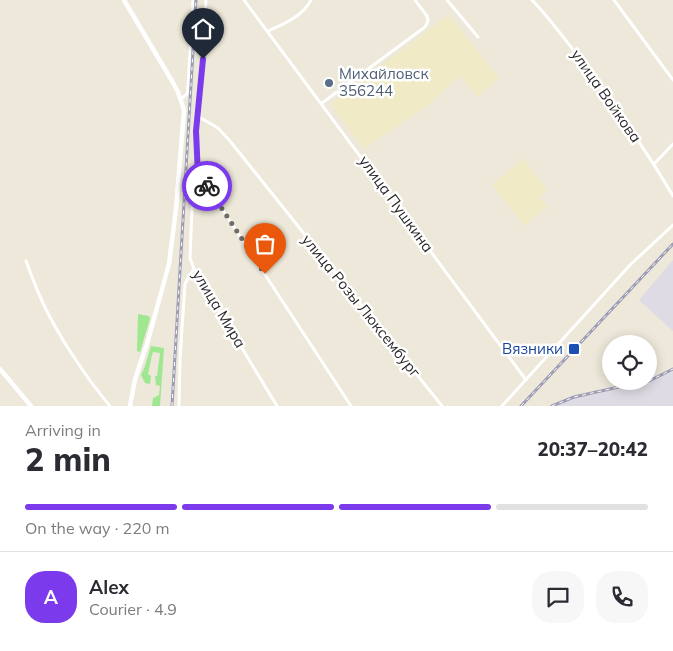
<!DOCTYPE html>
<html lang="en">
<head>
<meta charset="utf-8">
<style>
  body { margin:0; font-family:Mulish,sans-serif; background:#f7f7f7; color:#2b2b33; height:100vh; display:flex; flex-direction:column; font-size:19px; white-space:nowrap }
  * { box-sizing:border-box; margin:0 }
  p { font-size:16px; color:#7c7c81 }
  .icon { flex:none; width:28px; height:28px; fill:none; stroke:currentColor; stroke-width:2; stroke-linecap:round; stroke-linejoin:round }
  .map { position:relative; height:406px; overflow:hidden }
  .details { display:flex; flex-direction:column; background:#fff; flex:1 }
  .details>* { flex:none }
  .buttons { position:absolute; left:602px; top:335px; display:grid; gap:10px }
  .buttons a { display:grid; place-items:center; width:55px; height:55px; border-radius:50%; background:#fff; box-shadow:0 2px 12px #0003; font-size:25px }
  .pin { position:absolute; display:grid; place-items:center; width:42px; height:42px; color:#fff; margin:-51px -21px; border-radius:50% 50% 50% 0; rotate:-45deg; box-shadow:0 0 5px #0007 }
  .pin .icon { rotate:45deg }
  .courier { position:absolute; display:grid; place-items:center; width:50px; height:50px; margin:-25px; border:4px solid #7c3aed; border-radius:50%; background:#fff; color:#222; box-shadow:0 1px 6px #0007 }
  .head em { font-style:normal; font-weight:800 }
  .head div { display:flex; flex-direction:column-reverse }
  .head { display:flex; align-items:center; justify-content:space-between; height:85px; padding:0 25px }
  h1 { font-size:32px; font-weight:800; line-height:38px }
  .bar { display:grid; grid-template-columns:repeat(4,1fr); gap:8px 5px; align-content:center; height:60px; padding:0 25px }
  .bar i { height:6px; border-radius:4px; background:#e1e1e2 }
  .bar .current { background:#7c3aed }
  .bar p { grid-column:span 4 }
  .line { display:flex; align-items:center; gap:12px; padding:0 25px; border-top:1px solid #e1e1e2 }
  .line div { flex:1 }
  .round { display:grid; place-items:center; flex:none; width:52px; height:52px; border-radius:20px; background:#f7f7f7 }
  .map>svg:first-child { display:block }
  .industrial { fill:#dfdbe4 }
  .education { fill:#f0eac7 }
  .green { fill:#9fe891 }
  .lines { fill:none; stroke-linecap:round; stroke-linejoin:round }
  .street { stroke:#fff; stroke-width:3 }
  .secondary { stroke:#fff; stroke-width:4.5 }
  .rail-casing { stroke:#9d9cb5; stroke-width:3 }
  .rail { stroke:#fff; stroke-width:1; stroke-dasharray:4; stroke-linecap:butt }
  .done { stroke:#6e6c67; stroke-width:5; stroke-dasharray:0 9 }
  .route { stroke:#7c3aed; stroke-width:6 }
  .service-dot { fill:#5c6f8a; stroke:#fff; stroke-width:2 }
  .transit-dot { fill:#1a4fb4; stroke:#fff; stroke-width:2 }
  .labels { text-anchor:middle; stroke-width:5; stroke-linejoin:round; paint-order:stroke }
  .service-label { font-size:15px; fill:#4e5e75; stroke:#fff; text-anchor:start }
  .street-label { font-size:15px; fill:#292929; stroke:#fff }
  .transit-label { font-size:15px; fill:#164399; stroke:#fff; text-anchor:end }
</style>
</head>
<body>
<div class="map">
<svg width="673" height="406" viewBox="0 0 673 406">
  <rect width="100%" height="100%" fill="#ede8d9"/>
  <g class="industrial">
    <path d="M 673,260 L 673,331 L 639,300 Z"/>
    <path d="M 673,372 L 673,406 L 555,406 L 571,399 L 644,384 Z"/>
  </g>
  <g class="education">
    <path d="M 449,15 L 499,78 L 478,97 L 460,76 L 427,106 L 364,149 L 333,108 L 333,101 Z"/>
    <path d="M 523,158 L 547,190 L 540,197 L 547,207 L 524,226 L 492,185 Z"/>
  </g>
  <g class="green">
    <path d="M 138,314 L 149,316 L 150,319 L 140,352 L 137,351 Z"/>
    <path d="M 151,346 L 164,348 L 160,406 L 152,406 L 153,398 L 159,395 L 160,386 L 156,385 L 155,376 L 157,376 L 160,353 L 153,352 L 152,355 L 148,374 L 151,376 L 150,384 L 145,383 L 141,375 L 145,366 Z"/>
  </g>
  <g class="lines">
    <g class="street">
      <path d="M 206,0 L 199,117 L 218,128 L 230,141 L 442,406"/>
      <path d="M 244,0 L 526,380"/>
      <path d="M 447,0 L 478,37"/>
      <path d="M 532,0 C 555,24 574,51 594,78 C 622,116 649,155 673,196"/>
      <path d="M 614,0 L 673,80"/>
      <path d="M 268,31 C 284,24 303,16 311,0"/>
      <path d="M 181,99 L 187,94 L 188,87 L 193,0"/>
      <path d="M 322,103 L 425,27 L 428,21 L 427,16 L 415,0"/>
      <path d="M 199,117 L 196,131 L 198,175 L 193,187 L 190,258 L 194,269 L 277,406"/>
      <path d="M 654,164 L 673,144"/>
      <path d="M 198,175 L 211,192 L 351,406"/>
      <path d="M 26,261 C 31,274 36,288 42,301 C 57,334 87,379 110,406"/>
      <path d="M 179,406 L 180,358 L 185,284 L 189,276 L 194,269"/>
      <path d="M 502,406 L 630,265 L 673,225"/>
    </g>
    <g class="secondary">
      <path d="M 124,0 L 172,81 L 178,92 L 184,110 L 176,209 L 169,264 L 147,344 L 135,379 L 130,406"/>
      <path d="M 0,369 L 31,406"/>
    </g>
    <g class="rail-casing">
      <g id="rail">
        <path d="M 649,381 L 673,369"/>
        <path d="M 172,406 L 196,0"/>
        <path d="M 521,406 L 673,244"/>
        <path d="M 552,406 L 574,397 L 646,381"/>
      </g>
    </g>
    <use href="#rail" class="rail"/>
  </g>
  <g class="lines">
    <path class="done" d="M 207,186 L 265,274"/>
    <path class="route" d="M 203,59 L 196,131 L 198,176 L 207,186"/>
  </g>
  <circle class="service-dot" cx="329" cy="83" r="5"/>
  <rect class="transit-dot" x="568" y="343" width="12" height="12" rx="2.5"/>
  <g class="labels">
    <g class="service-label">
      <text x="339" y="79">Михайловск<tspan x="339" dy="17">356244</tspan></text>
    </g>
    <g class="street-label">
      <text transform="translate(606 96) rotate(55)" y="5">улица Войкова</text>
      <text transform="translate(396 204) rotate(54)" y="5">улица Пушкина</text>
      <text transform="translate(361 306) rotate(51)" y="5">улица Розы Люксембург</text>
      <text transform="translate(219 309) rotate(59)" y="5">улица Мира</text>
    </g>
    <g class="transit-label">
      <text x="563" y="354">Вязники</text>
    </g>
  </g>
</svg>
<div class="buttons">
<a><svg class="icon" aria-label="locate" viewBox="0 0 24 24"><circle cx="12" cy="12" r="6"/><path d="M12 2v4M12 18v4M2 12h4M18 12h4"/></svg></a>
</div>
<div class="pin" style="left:265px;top:274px;background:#ea580c"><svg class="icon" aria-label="bag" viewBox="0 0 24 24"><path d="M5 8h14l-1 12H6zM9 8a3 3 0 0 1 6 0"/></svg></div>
<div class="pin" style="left:203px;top:59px;background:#1f2937"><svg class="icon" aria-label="home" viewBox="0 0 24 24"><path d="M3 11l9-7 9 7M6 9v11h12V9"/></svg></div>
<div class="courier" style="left:207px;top:186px"><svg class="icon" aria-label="bike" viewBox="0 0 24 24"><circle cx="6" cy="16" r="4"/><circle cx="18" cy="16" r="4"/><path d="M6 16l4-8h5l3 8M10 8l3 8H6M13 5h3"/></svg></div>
</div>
<section class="details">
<div class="head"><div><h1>2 min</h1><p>Arriving in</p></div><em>20:37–20:42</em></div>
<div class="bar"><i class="current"></i><i class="current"></i><i class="current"></i><i></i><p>On the way · 220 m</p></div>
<div class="line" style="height:90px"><b class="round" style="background:#7c3aed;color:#fff">A</b><div><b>Alex</b><p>Courier · 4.9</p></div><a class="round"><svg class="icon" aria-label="chat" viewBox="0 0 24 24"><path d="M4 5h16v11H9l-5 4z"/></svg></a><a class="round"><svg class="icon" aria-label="phone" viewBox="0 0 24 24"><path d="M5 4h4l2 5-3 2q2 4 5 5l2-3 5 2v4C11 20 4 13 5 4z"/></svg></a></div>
</section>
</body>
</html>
